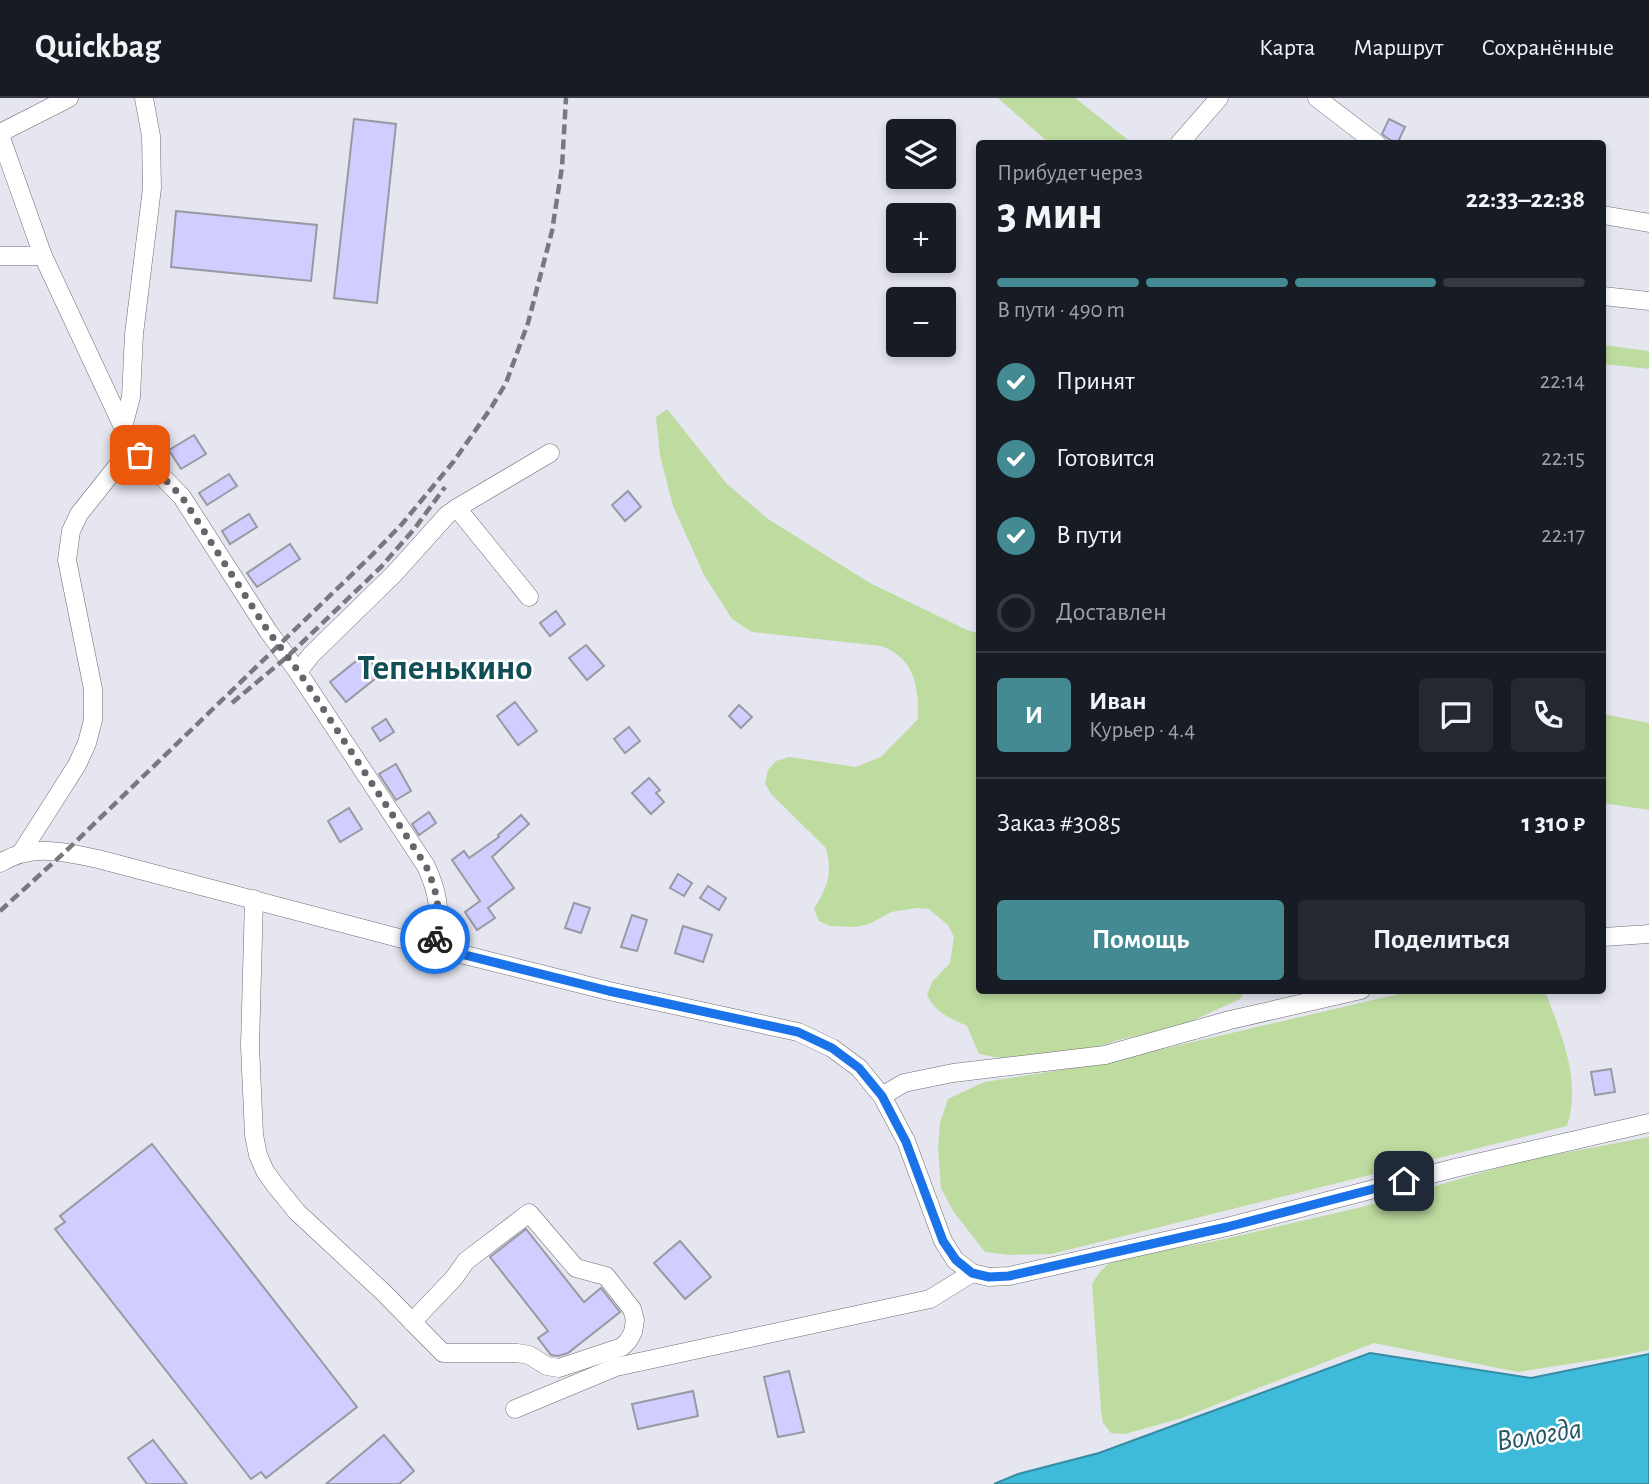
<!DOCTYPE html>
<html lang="ru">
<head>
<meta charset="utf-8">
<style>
  body { margin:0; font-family:"Alegreya Sans",sans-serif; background:#242831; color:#f1f3f6; height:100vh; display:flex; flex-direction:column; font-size:26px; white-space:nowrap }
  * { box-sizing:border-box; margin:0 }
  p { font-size:23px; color:#9ea1a6 }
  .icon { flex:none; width:38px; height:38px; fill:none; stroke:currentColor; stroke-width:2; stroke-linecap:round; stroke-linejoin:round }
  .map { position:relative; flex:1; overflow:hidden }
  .details { position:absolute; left:976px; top:42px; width:630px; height:854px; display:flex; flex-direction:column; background:#171b24; border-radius:7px; box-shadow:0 4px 10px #0003 }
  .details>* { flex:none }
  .buttons { position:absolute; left:886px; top:21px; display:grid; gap:14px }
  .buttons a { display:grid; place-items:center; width:70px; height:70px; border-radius:7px; background:#171b24; box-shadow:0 4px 10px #0003; font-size:35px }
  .pin { position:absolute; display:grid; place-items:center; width:60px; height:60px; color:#fff; margin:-30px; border-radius:14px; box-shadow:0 4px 10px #0006 }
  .courier { position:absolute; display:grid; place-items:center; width:70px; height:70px; margin:-35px; border:5px solid #1a73e8; border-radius:50%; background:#fff; color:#222; box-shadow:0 2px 9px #0007 }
  .headline em { font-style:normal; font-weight:700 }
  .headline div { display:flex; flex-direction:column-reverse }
  .headline { display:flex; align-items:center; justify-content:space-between; height:119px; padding:0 21px }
  h1 { font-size:46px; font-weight:700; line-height:52px }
  .bar { display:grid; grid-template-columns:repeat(4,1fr); gap:10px 7px; align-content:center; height:84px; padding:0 21px }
  .bar i { height:9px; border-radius:5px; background:#363941 }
  .bar .active { background:#438a93 }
  .bar p { grid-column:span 4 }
  .line { display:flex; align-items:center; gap:18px; padding:0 21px; border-top:2px solid #363941 }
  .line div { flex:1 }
  .round { display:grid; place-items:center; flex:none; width:74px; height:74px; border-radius:7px; background:#242831 }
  ol { padding:0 21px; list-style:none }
  li { display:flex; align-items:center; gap:21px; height:77px }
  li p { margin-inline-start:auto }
  li .icon { padding:7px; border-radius:50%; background:#438a93; color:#fff; stroke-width:4 }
  li:last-child { color:#9ea1a6 }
  li i { width:38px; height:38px; border:4px solid #363941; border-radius:50% }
  .action { display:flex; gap:14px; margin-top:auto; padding:14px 21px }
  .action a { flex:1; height:80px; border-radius:7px; background:#438a93; color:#fff; font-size:28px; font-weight:700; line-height:80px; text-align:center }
  .action a+a { background:#242831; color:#f1f3f6 }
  header { display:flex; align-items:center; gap:42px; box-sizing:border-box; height:98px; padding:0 35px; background:#171b24; border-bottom:2px solid #363941 }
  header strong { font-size:33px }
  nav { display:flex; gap:38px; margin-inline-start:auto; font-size:24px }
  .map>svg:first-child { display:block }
  .green { fill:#bedca0 }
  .water { fill:#3ebada; stroke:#358ca3; stroke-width:2 }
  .building { fill:#d0cdff; stroke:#9999a2; stroke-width:2 }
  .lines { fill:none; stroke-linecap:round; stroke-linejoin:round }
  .minor-casing { stroke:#6c6c75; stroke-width:19 }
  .minor { stroke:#fff; stroke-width:18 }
  .rail { stroke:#78787f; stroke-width:4.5; stroke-dasharray:10 5; stroke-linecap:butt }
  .done { stroke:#65656b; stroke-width:7; stroke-dasharray:0 12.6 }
  .route { stroke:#1a73e8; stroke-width:9 }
  .labels { text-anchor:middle; stroke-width:5; stroke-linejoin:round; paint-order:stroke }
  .water-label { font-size:30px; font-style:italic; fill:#245664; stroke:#fff }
  .district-label { font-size:35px; font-weight:bold; fill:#114e55; stroke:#fff }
</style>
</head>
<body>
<header>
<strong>Quickbag</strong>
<nav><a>Карта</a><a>Маршрут</a><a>Сохранённые</a></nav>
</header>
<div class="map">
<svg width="1649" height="1386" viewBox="0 0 1649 1386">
  <rect width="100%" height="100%" fill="#e6e6f0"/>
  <g class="green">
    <path d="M 998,0 L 1075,0 L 1132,45 L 1049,45 Z"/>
    <path d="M 1603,247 L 1649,253 L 1649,271 L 1603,266 Z"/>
    <path d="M 667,311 L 727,386 L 768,421 L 870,485 L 967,532 L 980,536 L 980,892 L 1245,893 L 1240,901 L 1181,928 L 1118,942 L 1070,959 L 1017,963 L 979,956 L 967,928 C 948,919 937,916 927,897 L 932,884 L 950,865 L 954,839 L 948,827 L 929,811 L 917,810 L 891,814 L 869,826 L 856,829 L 830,828 L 819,823 L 814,811 C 827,789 833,777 826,750 L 771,696 L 765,685 L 768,672 L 776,663 L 789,659 L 856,669 L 881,659 L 918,621 C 919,590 915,560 881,548 L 752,534 L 732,521 L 704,477 L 673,408 L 660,358 L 656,319 Z"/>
    <path d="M 1603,616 L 1649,625 L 1649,712 L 1603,705 Z"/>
    <path d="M 1412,893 L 1545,893 C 1561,936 1582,982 1567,1028 L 1051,1156 L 1010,1157 L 985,1154 L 953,1113 L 941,1090 L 938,1051 L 940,1025 L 948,1001 L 984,984 L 1098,966 Z"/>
    <path d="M 1649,1039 L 1649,1252 L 1620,1258 L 1518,1274 L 1374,1245 L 1182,1320 L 1125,1336 L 1111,1335 L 1103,1325 L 1101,1313 L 1092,1186 L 1099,1175 L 1108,1166 L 1134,1157 L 1211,1144 L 1358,1110 L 1526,1062 Z"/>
  </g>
  <path class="water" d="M 1370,1255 L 1531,1280 L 1649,1256 L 1649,1386 L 994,1386 L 1018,1376 L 1099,1355 Z"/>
  <g class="building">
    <path d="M 354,21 L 396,26 L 377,205 L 334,200 Z"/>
    <path d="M 1389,21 L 1405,29 L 1397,46 L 1387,40 L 1382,36 Z"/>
    <path d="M 176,113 L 317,127 L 311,183 L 171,169 Z"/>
    <path d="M 194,337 L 206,356 L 181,371 L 169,352 Z"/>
    <path d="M 229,376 L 237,388 L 207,407 L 199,395 Z"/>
    <path d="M 628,393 L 641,409 L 625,423 L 612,407 Z"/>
    <path d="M 249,416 L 257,429 L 230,446 L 222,433 Z"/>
    <path d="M 290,446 L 300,461 L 257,489 L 247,475 Z"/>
    <path d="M 556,513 L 565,526 L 550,538 L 540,525 Z"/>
    <path d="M 586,547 L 604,568 L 587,582 L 569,560 Z"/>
    <path d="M 365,556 L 381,576 L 346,604 L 330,584 Z"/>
    <path d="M 515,604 L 537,633 L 518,647 L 497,618 Z"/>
    <path d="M 739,607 L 752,619 L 741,630 L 729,618 Z"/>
    <path d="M 386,621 L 394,634 L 380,643 L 372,630 Z"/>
    <path d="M 629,629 L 640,643 L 625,655 L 614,641 Z"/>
    <path d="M 396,666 L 411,693 L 396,702 L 379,676 Z"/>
    <path d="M 649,680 L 660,692 L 656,695 L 664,704 L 651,716 L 632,695 Z"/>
    <path d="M 349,710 L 362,731 L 340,744 L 328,723 Z"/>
    <path d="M 429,714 L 436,725 L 419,737 L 412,726 Z"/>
    <path d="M 521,717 L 529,726 L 492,759 L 514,790 L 488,810 L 495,820 L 477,832 L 465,814 L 480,803 L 452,762 L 464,753 L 469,760 L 499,739 L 498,737 Z"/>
    <path d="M 678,776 L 692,785 L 684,798 L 670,790 Z"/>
    <path d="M 708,788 L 726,800 L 719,812 L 700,800 Z"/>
    <path d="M 574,805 L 590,810 L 581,835 L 565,830 Z"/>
    <path d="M 632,817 L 647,822 L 637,853 L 621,849 Z"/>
    <path d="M 683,828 L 712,837 L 703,864 L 675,855 Z"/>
    <path d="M 1611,971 L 1615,994 L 1595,997 L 1591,974 Z"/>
    <path d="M 152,1046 L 357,1309 L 266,1380 L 261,1374 L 251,1381 L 55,1131 L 65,1124 L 60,1118 Z"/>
    <path d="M 526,1131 L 584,1204 L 601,1190 L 620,1214 L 568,1255 L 558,1258 L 551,1257 L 538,1240 L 548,1233 L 490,1159 Z"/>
    <path d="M 680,1143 L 711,1179 L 685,1201 L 654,1165 Z"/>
    <path d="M 789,1273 L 804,1334 L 778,1339 L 764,1279 Z"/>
    <path d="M 693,1293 L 698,1318 L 638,1331 L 632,1306 Z"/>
    <path d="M 384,1337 L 414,1373 L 399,1386 L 326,1386 Z"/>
    <path d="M 153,1342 L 187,1386 L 147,1386 L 128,1360 Z"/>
  </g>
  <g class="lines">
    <g class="minor-casing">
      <g id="minor">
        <path d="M 1317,0 L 1377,46"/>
        <path d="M 0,35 L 69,0"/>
        <path d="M 0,37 L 43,158 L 123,329 L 126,346 L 118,367 L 79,416 L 71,433 L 67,462 L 93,591 L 93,622 L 87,645 L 77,667 L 21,755"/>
        <path d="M 1179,46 L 1219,0"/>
        <path d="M 1603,117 L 1649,125"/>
        <path d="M 0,158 L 43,158"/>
        <path d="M 1603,198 L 1649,203"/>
        <path d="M 123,329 L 131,299 L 134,236 L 152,90 L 151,38 L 144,0"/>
        <path d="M 126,346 L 153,369 L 182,399 L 268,533 L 298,574 L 426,768 C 441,801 440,814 433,849"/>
        <path d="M 457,410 L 529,499"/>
        <path d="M 298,574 L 311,557 L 394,476 L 447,417 L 457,410 L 550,355"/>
        <path d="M 0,765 C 33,745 63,754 98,761 L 433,849 L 609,893 L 798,934 L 832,950 L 859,970 L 882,998 L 906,1043 L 943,1143 L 955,1162 L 972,1175 L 989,1179 L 1009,1178 L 1227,1129 L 1455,1070 L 1649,1025"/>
        <path d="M 254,801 L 250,948 L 254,1037 L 258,1057 L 265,1073 L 275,1087 L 297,1114 L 383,1194 L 443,1255 L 517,1255 L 529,1257 L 547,1268 L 559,1270 L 622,1249 L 628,1243 L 633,1234 L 635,1222 L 632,1211 L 606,1178 L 576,1170 L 529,1115 L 466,1163 L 454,1180 L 412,1224"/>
        <path d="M 1603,839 L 1649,836"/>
        <path d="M 882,998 L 904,985 L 953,975 L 1105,957 L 1230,922 L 1361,892"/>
        <path d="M 515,1311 L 616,1269 L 930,1201 L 972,1175"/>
      </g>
    </g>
    <use href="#minor" class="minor"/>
    <g class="rail">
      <path d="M 232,605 L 287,559 L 381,469 L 415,430 L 445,389"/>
      <path d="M 0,813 L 65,754 L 371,458 L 402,426 L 454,363 L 491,310 L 506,285 L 528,225 L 552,133 L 562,69 L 566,0"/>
    </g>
  </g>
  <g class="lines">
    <path class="done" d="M 140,357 L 153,369 L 182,399 L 268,533 L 299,574 L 426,768 C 438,796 441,812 435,841"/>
    <path class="route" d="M 435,841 L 433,849 L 609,893 L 798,934 L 832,950 L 859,970 L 882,998 L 906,1044 L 943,1143 L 956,1162 L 972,1175 L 989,1179 L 1009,1178 L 1227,1129 L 1404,1083"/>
  </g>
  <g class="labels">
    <g class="water-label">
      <text transform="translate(1539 1336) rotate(-9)" y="10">Вологда</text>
    </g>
    <g class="district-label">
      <text x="445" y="581">Тепенькино</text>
    </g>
  </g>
</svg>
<div class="buttons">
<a><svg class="icon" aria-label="layers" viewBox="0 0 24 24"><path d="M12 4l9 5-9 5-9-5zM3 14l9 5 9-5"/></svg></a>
<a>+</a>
<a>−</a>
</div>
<div class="pin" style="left:140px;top:357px;background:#ea580c"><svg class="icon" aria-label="bag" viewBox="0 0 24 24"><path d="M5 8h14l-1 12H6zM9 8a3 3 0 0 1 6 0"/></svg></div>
<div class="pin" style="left:1404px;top:1083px;background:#1f2937"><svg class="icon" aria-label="home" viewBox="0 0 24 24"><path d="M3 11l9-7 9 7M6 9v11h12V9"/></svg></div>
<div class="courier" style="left:435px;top:841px"><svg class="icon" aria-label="bike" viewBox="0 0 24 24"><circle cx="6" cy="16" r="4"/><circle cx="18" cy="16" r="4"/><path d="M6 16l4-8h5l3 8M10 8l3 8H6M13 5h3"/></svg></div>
<section class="details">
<div class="headline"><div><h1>3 мин</h1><p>Прибудет через</p></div><em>22:33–22:38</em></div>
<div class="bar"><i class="active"></i><i class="active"></i><i class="active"></i><i></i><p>В пути · 490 m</p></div>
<ol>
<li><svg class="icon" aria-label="check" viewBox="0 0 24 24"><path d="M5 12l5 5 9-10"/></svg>Принят<p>22:14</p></li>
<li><svg class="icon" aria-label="check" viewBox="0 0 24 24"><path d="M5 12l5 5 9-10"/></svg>Готовится<p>22:15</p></li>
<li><svg class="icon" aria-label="check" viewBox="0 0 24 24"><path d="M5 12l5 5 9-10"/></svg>В пути<p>22:17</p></li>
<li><i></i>Доставлен</li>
</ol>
<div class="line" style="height:126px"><b class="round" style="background:#438a93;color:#fff">И</b><div><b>Иван</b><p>Курьер · 4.4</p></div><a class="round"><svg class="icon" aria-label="chat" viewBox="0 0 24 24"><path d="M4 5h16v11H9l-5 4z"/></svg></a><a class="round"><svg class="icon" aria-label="phone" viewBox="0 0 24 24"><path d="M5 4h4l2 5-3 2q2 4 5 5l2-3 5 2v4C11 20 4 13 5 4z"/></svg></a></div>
<div class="line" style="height:91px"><div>Заказ #3085</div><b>1 310 ₽</b></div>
<div class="action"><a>Помощь</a><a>Поделиться</a></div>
</section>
</div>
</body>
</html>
